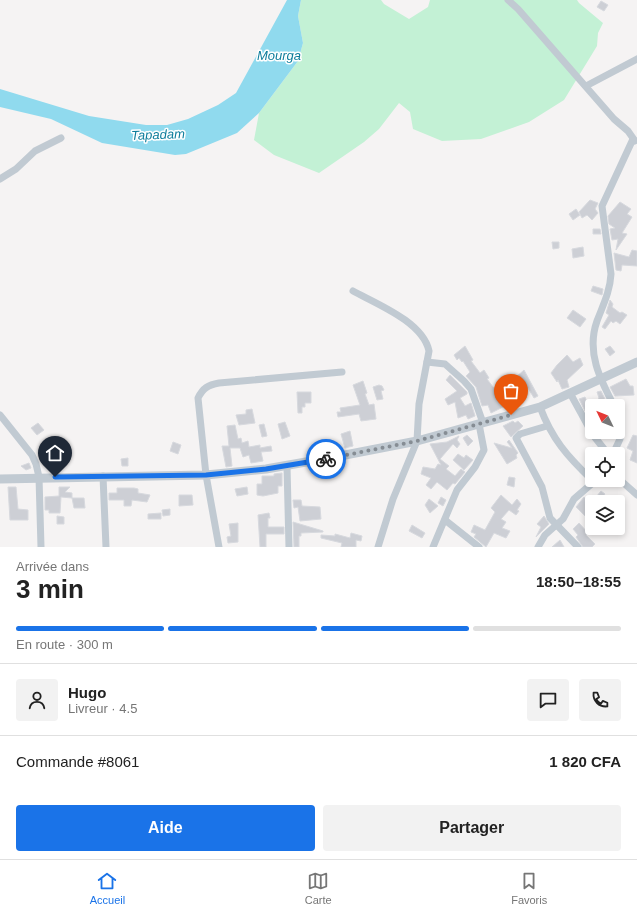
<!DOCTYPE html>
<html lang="fr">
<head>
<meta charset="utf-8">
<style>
  body { margin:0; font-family:Arial,sans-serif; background:#f2f2f2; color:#222; height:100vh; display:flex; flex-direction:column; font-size:15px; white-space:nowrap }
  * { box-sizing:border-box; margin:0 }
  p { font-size:13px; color:#767676 }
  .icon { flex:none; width:22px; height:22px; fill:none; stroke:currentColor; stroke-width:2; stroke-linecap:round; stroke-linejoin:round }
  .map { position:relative; height:547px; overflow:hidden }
  .sheet { display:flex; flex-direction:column; background:#fff; flex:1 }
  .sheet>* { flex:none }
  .needle { width:26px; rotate:313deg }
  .fabs { position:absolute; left:585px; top:399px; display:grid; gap:8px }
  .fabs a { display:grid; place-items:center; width:40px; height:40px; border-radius:4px; background:#fff; box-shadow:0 2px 6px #0003; font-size:20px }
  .pin { position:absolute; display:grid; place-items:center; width:34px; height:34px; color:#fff; margin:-41px -17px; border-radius:50% 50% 50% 0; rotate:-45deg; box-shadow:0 0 4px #0007 }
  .pin .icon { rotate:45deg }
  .courier { position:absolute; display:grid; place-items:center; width:40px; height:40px; margin:-20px; border:3px solid #1a73e8; border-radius:50%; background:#fff; color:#222; box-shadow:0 1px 5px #0007 }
  .head em { font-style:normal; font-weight:600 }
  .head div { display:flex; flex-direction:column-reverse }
  .head { display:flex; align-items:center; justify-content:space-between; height:68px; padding:0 16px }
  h1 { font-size:26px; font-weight:600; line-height:30px }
  .bar { display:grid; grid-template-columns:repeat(4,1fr); gap:6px 4px; align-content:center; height:48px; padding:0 16px }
  .bar i { height:5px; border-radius:3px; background:#e0e0e0 }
  .bar .selected { background:#1a73e8 }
  .bar p { grid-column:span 4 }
  .line { display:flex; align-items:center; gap:10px; padding:0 16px; border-top:1px solid #e0e0e0 }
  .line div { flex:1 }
  .round { display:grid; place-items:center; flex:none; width:42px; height:42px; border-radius:4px; background:#f2f2f2 }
  .action { display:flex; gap:8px; margin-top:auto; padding:8px 16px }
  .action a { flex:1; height:46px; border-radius:4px; background:#1a73e8; color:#fff; font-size:16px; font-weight:600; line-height:46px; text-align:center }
  .action a+a { background:#f2f2f2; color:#222 }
  .dock { display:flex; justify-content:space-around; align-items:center; height:56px; border-top:1px solid #e0e0e0; background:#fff; font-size:11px; color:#767676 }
  .dock a { display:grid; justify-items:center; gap:2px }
  .dock .selected { color:#1a73e8 }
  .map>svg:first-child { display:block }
  .green { fill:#c3f1d5 }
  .water { fill:#90daee }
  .building { fill:#cdcfd5; stroke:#d7d9de }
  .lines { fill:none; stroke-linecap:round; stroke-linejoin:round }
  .minor { stroke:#c1cad2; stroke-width:7 }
  .tertiary { stroke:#c1cad2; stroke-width:9 }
  .done { stroke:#868d94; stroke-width:4; stroke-dasharray:0 7.2 }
  .route { stroke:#1a73e8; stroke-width:5 }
  .labels { text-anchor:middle; stroke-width:3; stroke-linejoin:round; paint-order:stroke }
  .water-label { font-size:13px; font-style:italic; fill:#0c7c9b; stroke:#fff }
</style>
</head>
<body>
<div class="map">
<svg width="637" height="547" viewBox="0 0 637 547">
  <rect width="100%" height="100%" fill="#f5f3f3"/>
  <path class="green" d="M 301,0 L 381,0 L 384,4 L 409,19 L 428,7 L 430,0 L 577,0 L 579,3 L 603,23 L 598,33 L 597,46 L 564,100 L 529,122 L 481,139 L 442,141 L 413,129 L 410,112 L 399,103 L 379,129 L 364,142 L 319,173 L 274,155 L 254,140 L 259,113 L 298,61 L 303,43 L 298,16 Z"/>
  <path class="water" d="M 287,0 L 301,0 L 298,16 L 303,43 L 298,61 L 259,113 L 237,133 L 186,154 L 175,155 L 102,143 L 51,119 L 0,107 L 0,89 L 89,116 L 146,125 L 167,125 L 188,119 L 218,105 L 236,93 Z"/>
  <g class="building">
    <path d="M 601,1 L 608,5 L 604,11 L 597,7 Z"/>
    <path d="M 590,200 L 598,203 L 595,209 L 598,213 L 592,220 L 587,215 L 582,218 L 579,212 Z"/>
    <path d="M 620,202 L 631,209 L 627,214 L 632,217 L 622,233 L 627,234 L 616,250 L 618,239 L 612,240 L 610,229 L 615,228 L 609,224 L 608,216 Z"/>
    <path d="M 576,209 L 580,215 L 573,220 L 569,214 Z"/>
    <path d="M 593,229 L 600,229 L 601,234 L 593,234 Z"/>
    <path d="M 552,242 L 559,242 L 559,248 L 553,249 Z"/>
    <path d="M 583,247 L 584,256 L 573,258 L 572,249 Z"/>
    <path d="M 632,250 L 637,251 L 637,266 L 622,265 L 621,271 L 616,270 L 614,253 L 629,257 Z"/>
    <path d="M 593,286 L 603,289 L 602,295 L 591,291 Z"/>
    <path d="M 610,300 L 613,304 L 612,307 L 620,313 L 622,312 L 627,315 L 620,324 L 616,321 L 613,323 L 611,321 L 605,329 L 602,327 L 609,315 L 606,313 Z"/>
    <path d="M 573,310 L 586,319 L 580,327 L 567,318 Z"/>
    <path d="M 465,346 L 473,360 L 471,361 L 480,373 L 484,370 L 489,378 L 487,379 L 499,395 L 505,393 L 509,404 L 491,413 L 488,405 L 482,406 L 476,387 L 466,376 L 470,372 L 463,361 L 462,362 L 459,358 L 457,360 L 454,355 Z"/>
    <path d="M 610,346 L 615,352 L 610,356 L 605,349 Z"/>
    <path d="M 567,355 L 573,362 L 580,358 L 583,365 L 567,380 L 569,387 L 562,389 L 558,380 L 557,382 L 551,373 L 557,365 Z"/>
    <path d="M 524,370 L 538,396 L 534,398 L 528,388 L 524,391 L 514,379 Z"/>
    <path d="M 450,375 L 467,392 L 467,394 L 460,398 L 465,406 L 471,403 L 475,416 L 468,419 L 466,415 L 458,418 L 455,402 L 448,405 L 445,399 L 457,391 L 446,380 Z"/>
    <path d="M 626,379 L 630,386 L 633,386 L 634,395 L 615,396 L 610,387 Z"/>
    <path d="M 363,381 L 367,393 L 365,394 L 369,405 L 374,404 L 376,419 L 361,421 L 359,414 L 338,417 L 337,412 L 341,412 L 340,408 L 360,405 L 353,385 Z"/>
    <path d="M 379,385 L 382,386 L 384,390 L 381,391 L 383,399 L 377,400 L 373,387 Z"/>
    <path d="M 601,391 L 607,403 L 606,406 L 594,406 L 599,398 L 597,392 Z"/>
    <path d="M 297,392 L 311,392 L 311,403 L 305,403 L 305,407 L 302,407 L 302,413 L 298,413 Z"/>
    <path d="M 585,397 L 590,409 L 585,411 L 579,399 Z"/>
    <path d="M 252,409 L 255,423 L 239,425 L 236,415 L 246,414 L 246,410 Z"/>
    <path d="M 513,421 L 515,423 L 518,421 L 523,426 L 511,437 L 503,426 Z"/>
    <path d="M 285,422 L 290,436 L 282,439 L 278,424 Z"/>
    <path d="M 38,423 L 44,430 L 37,435 L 31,428 Z"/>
    <path d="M 264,424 L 267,436 L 262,437 L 259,425 Z"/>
    <path d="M 235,425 L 238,439 L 241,438 L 242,443 L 248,441 L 249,447 L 260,445 L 260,448 L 271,446 L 272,451 L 261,452 L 263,461 L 251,463 L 249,455 L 243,457 L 240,448 L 230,448 L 232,466 L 226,467 L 222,446 L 229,446 L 227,426 Z"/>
    <path d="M 350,431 L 353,446 L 345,448 L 341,434 Z"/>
    <path d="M 467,435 L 473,441 L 468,446 L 463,438 Z"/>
    <path d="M 633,435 L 637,436 L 637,463 L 630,460 L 633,451 L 627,448 Z"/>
    <path d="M 459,436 L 457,440 L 460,444 L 457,448 L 453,444 L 440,459 L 449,466 L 446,469 L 455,476 L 461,469 L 465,472 L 455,484 L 453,483 L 447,490 L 437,482 L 431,489 L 426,485 L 431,478 L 421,474 L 423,467 L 435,469 L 438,464 L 441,465 L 430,444 L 447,442 Z"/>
    <path d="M 509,440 L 518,453 L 516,455 L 517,458 L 507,464 L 494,443 L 512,448 L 507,442 Z"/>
    <path d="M 173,442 L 181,445 L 178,454 L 170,451 Z"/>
    <path d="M 458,454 L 464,458 L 466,455 L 473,460 L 464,470 L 453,460 Z"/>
    <path d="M 128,458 L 128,466 L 122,466 L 121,459 Z"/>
    <path d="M 29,463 L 31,468 L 26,470 L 21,466 Z"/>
    <path d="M 282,473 L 282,486 L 278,486 L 278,493 L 263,496 L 257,495 L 257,484 L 262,484 L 262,476 L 274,476 L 274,474 Z"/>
    <path d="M 509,477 L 515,478 L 514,487 L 507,485 Z"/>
    <path d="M 8,487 L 16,487 L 18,509 L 28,510 L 28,520 L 10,520 Z"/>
    <path d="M 59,487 L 70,487 L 65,492 L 72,493 L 72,498 L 61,497 L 60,513 L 49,513 L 49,510 L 45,510 L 45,497 L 59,496 Z"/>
    <path d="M 247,487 L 248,494 L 237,496 L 235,489 Z"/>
    <path d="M 117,488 L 134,488 L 138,489 L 138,493 L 150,495 L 147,502 L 132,500 L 131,506 L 124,506 L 124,500 L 109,500 L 109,493 L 117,493 Z"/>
    <path d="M 601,491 L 605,494 L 598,502 L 592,502 Z"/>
    <path d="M 179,495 L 192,495 L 193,505 L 179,506 Z"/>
    <path d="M 501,495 L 512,505 L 517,499 L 521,504 L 517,510 L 519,511 L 516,515 L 509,510 L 501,519 L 506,522 L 502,528 L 510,531 L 506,538 L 494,533 L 486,547 L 474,537 L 476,534 L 471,532 L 474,525 L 485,530 L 495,512 L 491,508 Z"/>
    <path d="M 441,497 L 446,500 L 443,506 L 438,503 Z"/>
    <path d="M 584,497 L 592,505 L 592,509 L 585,516 L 576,507 Z"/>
    <path d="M 72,498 L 84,498 L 85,508 L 74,508 Z"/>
    <path d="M 429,499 L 438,506 L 430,513 L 425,505 Z"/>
    <path d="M 293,500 L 301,500 L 302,506 L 320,507 L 321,519 L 300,521 L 298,507 L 294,508 Z"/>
    <path d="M 170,509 L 170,515 L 163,516 L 162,510 Z"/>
    <path d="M 161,513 L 161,519 L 148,519 L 148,514 Z"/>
    <path d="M 269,513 L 270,518 L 268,518 L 268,527 L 284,527 L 284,534 L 266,534 L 266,547 L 260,547 L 258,515 Z"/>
    <path d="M 57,516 L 64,517 L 64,524 L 57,524 Z"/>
    <path d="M 544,516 L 549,524 L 536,537 L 541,527 L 537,524 Z"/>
    <path d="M 293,522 L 323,531 L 323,532 L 301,533 L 301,536 L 299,536 L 299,547 L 294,547 Z"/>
    <path d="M 238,523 L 238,542 L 228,543 L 227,537 L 231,536 L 229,524 Z"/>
    <path d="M 579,523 L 588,533 L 586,535 L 595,544 L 592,547 L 583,547 L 576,537 L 578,535 L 573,529 Z"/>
    <path d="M 412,525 L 425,533 L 422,538 L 409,531 Z"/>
    <path d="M 351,533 L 362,536 L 361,541 L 356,540 L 356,547 L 341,547 L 342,543 L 321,538 L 321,535 L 335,536 L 335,534 L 350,538 Z"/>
    <path d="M 560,540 L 564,547 L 552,547 Z"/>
  </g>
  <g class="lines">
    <g class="minor">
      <path d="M 508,0 L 518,9 L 614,119 L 628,131 L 635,141"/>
      <path d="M 586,86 L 637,59"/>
      <path d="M 0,179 L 16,169 L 35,151 L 61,138"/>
      <path d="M 353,291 C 377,304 423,322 429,351 L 419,404 L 417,441 L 393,499 L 378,547"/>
      <path d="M 427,362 L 445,364 L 464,381 L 471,389 L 483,423"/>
      <path d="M 570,393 L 593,435 L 608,454"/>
      <path d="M 614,406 C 600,379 586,352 597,321 C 603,305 610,292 611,274 L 602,206 L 633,139"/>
      <path d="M 540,407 C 552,439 567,456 592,480"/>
      <path d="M 0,415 L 32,455 L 36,464 L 39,477 L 41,547"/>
      <path d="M 547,426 L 520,434 L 516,438 L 542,487 L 550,518 L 578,547"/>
      <path d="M 613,454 L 620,439 L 618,418"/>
      <path d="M 287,466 L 289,547"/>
      <path d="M 103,476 L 106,547"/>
      <path d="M 618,478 L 637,495"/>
      <path d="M 445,520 L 479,547"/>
      <path d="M 219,547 L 206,475 L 198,398 C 203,388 208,385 219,383 L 342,372"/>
      <path d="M 433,547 L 457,490 L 475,467 L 484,450 L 479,424"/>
      <path d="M 538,547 L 545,535 L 563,519 L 574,499 L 596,480"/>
    </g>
    <path class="tertiary" d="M 0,479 L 206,475 L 266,469 L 340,456 L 417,441 L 540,407 L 637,362"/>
  </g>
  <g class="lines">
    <path class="done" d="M 326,459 L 417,441 L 511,415"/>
    <path class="route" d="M 55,477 L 206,475 L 266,469 L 326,459"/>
  </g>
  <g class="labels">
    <g class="water-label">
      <text x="279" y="60">Mourga</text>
      <text transform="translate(158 134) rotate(-2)" y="5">Tapadam</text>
    </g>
  </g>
</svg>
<div class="fabs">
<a><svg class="needle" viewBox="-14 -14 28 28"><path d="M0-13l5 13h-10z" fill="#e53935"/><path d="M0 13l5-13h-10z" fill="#767676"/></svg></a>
<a><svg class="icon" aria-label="locate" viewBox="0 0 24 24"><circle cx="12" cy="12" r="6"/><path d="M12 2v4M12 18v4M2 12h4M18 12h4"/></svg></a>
<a><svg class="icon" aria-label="layers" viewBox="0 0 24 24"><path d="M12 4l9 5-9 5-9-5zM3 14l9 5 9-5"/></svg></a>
</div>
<div class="pin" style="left:511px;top:415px;background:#ea580c"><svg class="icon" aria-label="bag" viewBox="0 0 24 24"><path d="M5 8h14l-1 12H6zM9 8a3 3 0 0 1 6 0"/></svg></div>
<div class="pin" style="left:55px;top:477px;background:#1f2937"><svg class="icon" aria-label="home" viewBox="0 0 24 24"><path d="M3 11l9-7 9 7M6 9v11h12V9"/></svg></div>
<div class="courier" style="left:326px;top:459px"><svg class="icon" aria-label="bike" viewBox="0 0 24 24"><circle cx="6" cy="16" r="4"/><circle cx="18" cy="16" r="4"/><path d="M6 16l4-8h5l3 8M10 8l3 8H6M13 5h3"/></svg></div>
</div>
<section class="sheet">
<div class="head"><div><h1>3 min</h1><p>Arrivée dans</p></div><em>18:50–18:55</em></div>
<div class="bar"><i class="selected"></i><i class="selected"></i><i class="selected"></i><i></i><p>En route · 300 m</p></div>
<div class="line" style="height:72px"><a class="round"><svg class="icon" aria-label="person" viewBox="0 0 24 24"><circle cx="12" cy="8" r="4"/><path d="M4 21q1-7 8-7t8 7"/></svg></a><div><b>Hugo</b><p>Livreur · 4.5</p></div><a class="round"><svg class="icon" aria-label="chat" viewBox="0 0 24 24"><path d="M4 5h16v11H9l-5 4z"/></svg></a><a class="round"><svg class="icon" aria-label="phone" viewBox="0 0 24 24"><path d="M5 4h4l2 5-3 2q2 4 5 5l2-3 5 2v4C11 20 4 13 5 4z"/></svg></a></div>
<div class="line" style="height:52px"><div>Commande #8061</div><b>1 820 CFA</b></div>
<div class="action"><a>Aide</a><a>Partager</a></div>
</section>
<nav class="dock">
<a class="selected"><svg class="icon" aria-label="home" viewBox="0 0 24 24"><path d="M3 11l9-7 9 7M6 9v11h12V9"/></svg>Accueil</a>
<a><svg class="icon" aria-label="map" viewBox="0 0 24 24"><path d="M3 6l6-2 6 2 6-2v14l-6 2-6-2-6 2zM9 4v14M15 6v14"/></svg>Carte</a>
<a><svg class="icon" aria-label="saved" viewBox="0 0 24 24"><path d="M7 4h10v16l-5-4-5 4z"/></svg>Favoris</a>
</nav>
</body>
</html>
